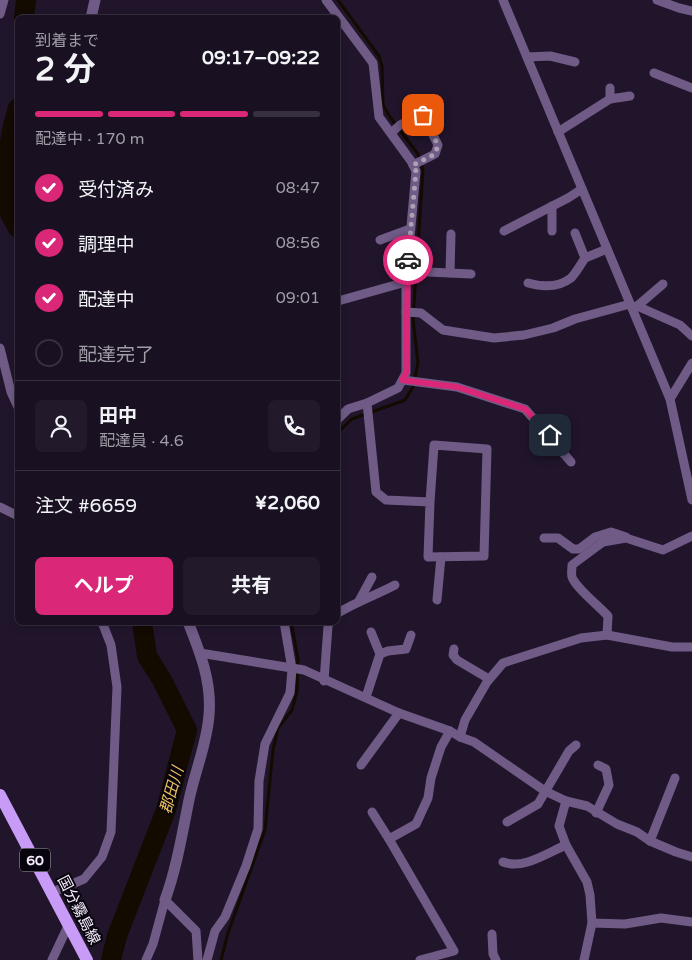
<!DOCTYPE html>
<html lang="ja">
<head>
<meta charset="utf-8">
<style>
  body { margin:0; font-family:"Varela Round","Noto Sans JP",sans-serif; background:#22192a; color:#f1f3f6; height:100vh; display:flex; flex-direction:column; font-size:19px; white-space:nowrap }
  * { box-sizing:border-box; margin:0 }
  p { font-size:16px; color:#9f9da5 }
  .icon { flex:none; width:28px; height:28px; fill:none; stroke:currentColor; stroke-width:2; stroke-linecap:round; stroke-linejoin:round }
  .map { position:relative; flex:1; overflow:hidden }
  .panel { position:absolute; left:15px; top:15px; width:325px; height:610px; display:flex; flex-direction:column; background:#191021; border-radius:8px; box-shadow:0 2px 8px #0003,0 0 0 1px #37303f }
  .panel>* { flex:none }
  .pin { position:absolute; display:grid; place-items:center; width:42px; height:42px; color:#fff; margin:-21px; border-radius:10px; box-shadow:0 2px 8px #0006 }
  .courier { position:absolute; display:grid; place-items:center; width:50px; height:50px; margin:-25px; border:4px solid #db2777; border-radius:50%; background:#fff; color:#222; box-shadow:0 1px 6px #0007 }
  .overview em { font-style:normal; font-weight:700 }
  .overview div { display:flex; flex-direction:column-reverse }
  .overview { display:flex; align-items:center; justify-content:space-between; height:85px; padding:0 20px }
  h1 { font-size:32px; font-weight:700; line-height:38px }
  .bar { display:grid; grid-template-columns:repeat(4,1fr); gap:8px 5px; align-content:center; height:60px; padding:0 20px }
  .bar i { height:6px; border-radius:4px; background:#37303f }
  .bar .selected { background:#db2777 }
  .bar p { grid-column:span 4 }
  .line { display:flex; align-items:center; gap:12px; padding:0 20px; border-top:1px solid #37303f }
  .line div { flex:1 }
  .round { display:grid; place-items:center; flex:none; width:52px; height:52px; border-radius:8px; background:#22192a }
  ol { padding:0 20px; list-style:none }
  li { display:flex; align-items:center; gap:15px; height:55px }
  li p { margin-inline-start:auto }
  li .icon { padding:5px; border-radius:50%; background:#db2777; color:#fff; stroke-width:4 }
  li:last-child { color:#9f9da5 }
  li i { width:28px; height:28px; border:2px solid #37303f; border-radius:50% }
  .cta { display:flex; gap:10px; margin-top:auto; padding:10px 20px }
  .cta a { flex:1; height:58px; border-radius:8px; background:#db2777; color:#fff; font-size:20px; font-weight:700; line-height:58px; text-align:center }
  .cta a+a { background:#22192a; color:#f1f3f6 }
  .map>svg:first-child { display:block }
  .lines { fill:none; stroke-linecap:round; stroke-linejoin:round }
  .stream { stroke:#130a00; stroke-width:3 }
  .river { stroke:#130a00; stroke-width:20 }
  .minor { stroke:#705b86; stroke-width:9 }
  .tertiary { stroke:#705b86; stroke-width:11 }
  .primary { stroke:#c89bf6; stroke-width:12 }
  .done { stroke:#aaa1b3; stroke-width:5; stroke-dasharray:0 9 }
  .route { stroke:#db2777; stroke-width:6 }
  .labels { text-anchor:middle; stroke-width:4; stroke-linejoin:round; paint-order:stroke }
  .shield { fill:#08040d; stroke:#ada6b4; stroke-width:1 }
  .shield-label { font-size:14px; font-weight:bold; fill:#f4ecfc }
  .street-label { font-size:15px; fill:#f4ecfc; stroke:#08040d }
  .water-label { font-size:16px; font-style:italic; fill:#eabe5a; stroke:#08040d }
</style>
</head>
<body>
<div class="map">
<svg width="692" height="960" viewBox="0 0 692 960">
  <rect width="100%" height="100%" fill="#21152c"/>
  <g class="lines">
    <g class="stream">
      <path d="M 338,432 L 352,419 L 405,400 L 413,387 L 418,363 L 413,319 L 423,170 L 418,154 L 390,117 L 383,105 L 382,66 L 379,56 L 338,0"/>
      <path d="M 221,960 L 228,933 L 265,830 L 273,750 L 278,728 L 292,710 L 297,691 L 298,659 L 291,622"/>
    </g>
    <g class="river">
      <path d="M 24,18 L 26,0"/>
      <path d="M 18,108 C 11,128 3,178 6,199 C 7,210 12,219 18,228"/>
      <path d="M 111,960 L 117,936 L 166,810 L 187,730 L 162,680 L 147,656 L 142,622"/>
    </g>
    <g class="minor">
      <path d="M 326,0 L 373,63 L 379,117 L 411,161 L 416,171 L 406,282 L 406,373 L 398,388 L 367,403 L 376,492 L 386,500 L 430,502 L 434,445 L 487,449 L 484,556 L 428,557 L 430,502"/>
      <path d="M 503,0 L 670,399 L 692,500"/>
      <path d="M 657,0 L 679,8 L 692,11"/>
      <path d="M 0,14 L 4,0"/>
      <path d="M 527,57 L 550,56 L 575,62"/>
      <path d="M 654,73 L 692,88"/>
      <path d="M 610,88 L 610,99"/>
      <path d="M 558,132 L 610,99 L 630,96"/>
      <path d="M 391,133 L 400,125 L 423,115 L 438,145 L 435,154 L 413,165"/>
      <path d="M 504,231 L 568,198 L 582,189"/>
      <path d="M 552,231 L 552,206"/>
      <path d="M 575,233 L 585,258 L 607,249"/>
      <path d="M 380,240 L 410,229"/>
      <path d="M 407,271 L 471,274"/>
      <path d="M 450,273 L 451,234"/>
      <path d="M 528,283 C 542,287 558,288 571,278 C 576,273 581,264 585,258"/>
      <path d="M 338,301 L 406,282"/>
      <path d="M 637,306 L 680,325 L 692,336"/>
      <path d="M 635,308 L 663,284"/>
      <path d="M 406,312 L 421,313 L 443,330 L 494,338 L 524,335 L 553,328 L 575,319 L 630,304"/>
      <path d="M 0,348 L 11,392 L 18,407"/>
      <path d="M 403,380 L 457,387 L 525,409 L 571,462"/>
      <path d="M 670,399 L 692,363"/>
      <path d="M 338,419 L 348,409 L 367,403"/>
      <path d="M 0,507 L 18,516"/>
      <path d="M 544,538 L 558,538 L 573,549 L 579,549 L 595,537 L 611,532 L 626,537"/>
      <path d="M 437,600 L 441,557"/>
      <path d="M 359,601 L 372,577"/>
      <path d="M 338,613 C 356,602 376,595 395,585"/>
      <path d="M 371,632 L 380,654"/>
      <path d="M 607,635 L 608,616 C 600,607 575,587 572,577 C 571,574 572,569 572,565 L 603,542 L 626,538 L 663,550 L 692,536"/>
      <path d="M 454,649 L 453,655 L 457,660 L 489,679"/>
      <path d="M 200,653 L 304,670 L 399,713 L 450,731 L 460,737 L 474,742 L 545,791 L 566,801 L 587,806 L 617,824 L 637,832 L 650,841 L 676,852 L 692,857"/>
      <path d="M 324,681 L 328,626 L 330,622"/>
      <path d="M 366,697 L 380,654 L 388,651 L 406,649 L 411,635"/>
      <path d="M 460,737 L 465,720 L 487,682 L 503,663 L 581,638 L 607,635 L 672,647 L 692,647"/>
      <path d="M 361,765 L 399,713"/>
      <path d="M 566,801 L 559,826 L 566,845 L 587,882 L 590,895 L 592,923 L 584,960"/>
      <path d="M 372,812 L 389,839"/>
      <path d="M 596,813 L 609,785 L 606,769 L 598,765"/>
      <path d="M 507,822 L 538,804 L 569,751 L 576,745"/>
      <path d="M 650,841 L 675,778"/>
      <path d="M 503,862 C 523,870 547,853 566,845"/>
      <path d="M 53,892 L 84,879 L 102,857 L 111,832 L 117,687 L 111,645 L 102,622"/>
      <path d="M 592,923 L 625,924 L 661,918 L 692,922"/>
      <path d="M 492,934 L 493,954 L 496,960"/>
      <path d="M 52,960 L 68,926"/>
      <path d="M 146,960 L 153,944 L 165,900 L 196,931 L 198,960"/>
      <path d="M 207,960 L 215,931 L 225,917 L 246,866 L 258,829 L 259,781 L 265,744 L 290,693 L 292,669 L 284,622"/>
      <path d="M 420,960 L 454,951 L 389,839 L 416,824 L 428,798 L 431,778 L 441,747 L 450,731"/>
    </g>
    <g class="tertiary">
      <path d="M 91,18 L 95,0"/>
      <path d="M 165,900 C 177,867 182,834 189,800 C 195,771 207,744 209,715 C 212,682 200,652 188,622"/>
    </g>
    <path class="primary" d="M 0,795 L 87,960"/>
  </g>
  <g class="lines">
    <path class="done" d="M 408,260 L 416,171 L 413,165 L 435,154 L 438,145 L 423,115"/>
    <path class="route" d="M 408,260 L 406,373 L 402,380 L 457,387 L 525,409 L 550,435"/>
  </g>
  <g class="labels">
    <rect class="shield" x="20" y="848.5" width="30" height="23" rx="4"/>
    <g class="shield-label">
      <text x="35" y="865">60</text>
    </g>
    <g class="street-label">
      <text transform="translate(79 910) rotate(63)" y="5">国分霧島線</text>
    </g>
    <g class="water-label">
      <text transform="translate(171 790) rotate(-74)" y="6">郡田川</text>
    </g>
  </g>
</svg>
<div class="pin" style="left:423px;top:115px;background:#ea580c"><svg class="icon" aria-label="bag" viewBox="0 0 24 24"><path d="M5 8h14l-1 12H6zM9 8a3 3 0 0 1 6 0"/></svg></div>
<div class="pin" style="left:550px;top:435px;background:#1f2937"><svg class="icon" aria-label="home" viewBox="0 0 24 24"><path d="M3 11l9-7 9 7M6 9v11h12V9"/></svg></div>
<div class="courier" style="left:408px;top:260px"><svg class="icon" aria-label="car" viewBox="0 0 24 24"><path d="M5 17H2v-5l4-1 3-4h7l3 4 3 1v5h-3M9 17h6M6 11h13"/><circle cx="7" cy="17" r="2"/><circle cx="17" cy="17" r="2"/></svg></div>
<section class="panel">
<div class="overview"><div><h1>2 分</h1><p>到着まで</p></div><em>09:17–09:22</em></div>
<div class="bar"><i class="selected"></i><i class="selected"></i><i class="selected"></i><i></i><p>配達中 · 170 m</p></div>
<ol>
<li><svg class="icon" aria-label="check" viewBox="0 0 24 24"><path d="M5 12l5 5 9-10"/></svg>受付済み<p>08:47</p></li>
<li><svg class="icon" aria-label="check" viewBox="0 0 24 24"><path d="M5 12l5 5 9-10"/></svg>調理中<p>08:56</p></li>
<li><svg class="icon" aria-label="check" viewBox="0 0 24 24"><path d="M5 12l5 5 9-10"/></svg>配達中<p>09:01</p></li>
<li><i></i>配達完了</li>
</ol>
<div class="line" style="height:90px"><a class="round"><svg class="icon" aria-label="person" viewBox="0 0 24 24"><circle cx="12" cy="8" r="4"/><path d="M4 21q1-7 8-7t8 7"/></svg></a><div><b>田中</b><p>配達員 · 4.6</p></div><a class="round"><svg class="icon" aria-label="phone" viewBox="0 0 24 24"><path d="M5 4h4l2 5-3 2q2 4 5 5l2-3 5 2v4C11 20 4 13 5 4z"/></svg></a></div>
<div class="line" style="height:65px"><div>注文 #6659</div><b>¥2,060</b></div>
<div class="cta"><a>ヘルプ</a><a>共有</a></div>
</section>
</div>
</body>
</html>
